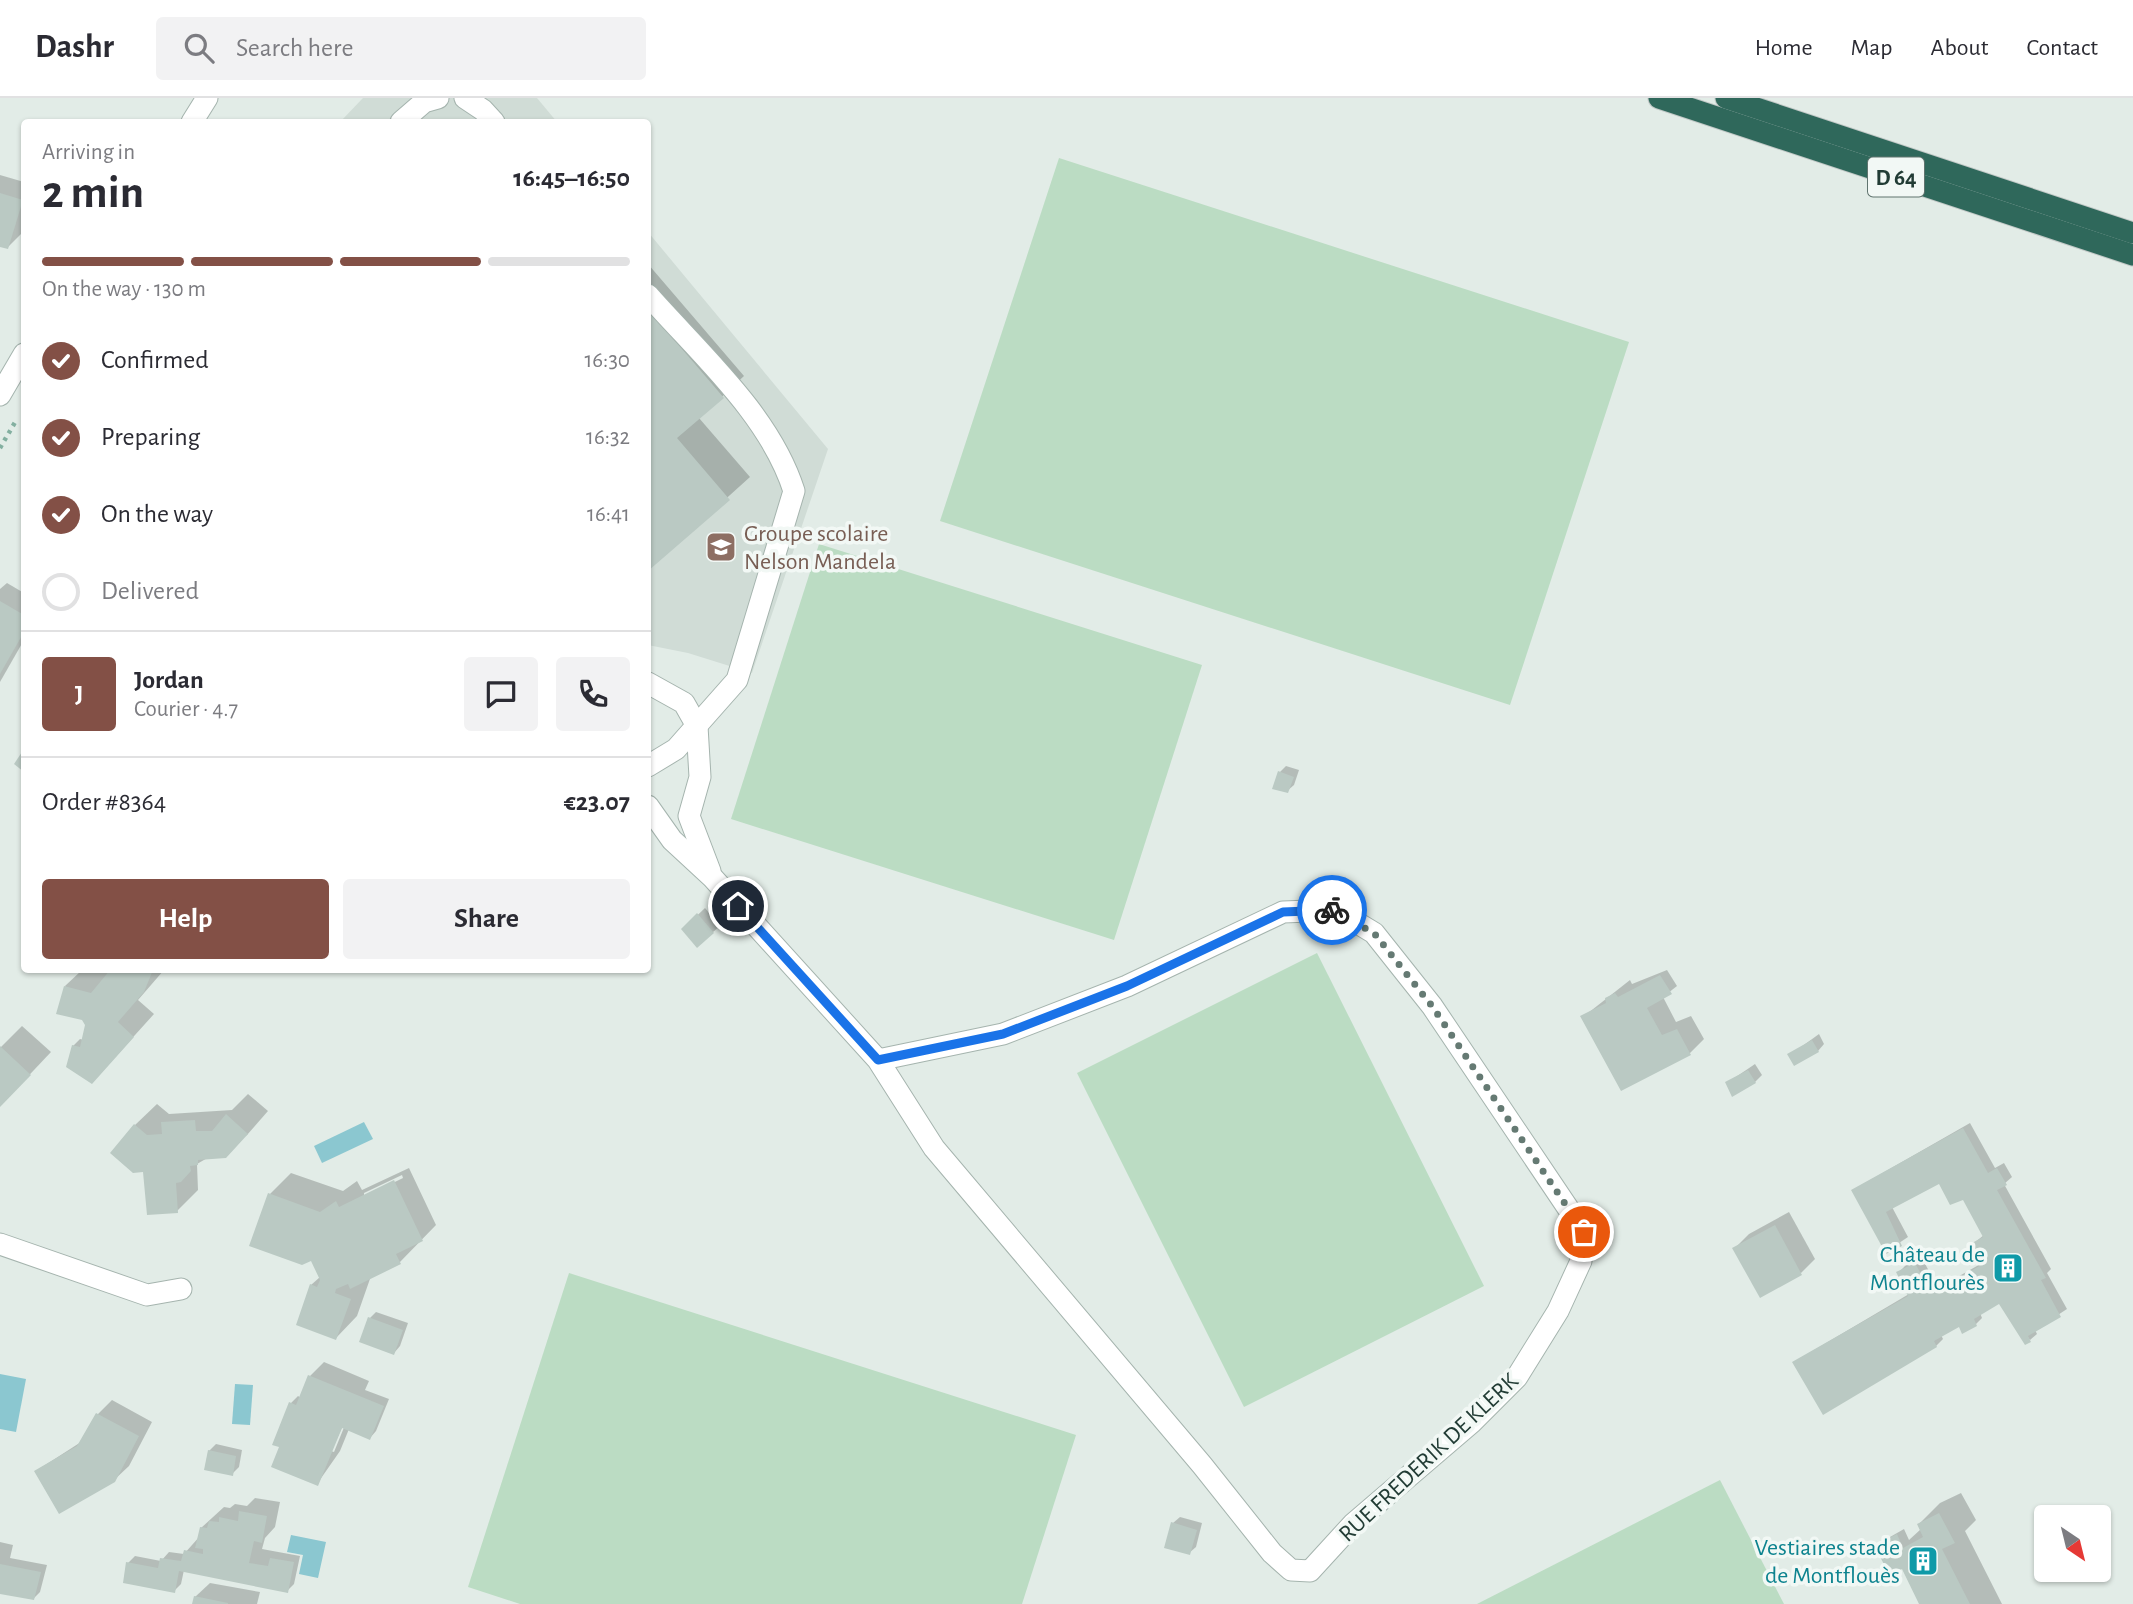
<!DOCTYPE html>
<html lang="en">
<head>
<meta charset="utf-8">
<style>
  body { margin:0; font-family:"Alegreya Sans",sans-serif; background:#f2f2f3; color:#2b2b33; height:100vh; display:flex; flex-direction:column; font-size:26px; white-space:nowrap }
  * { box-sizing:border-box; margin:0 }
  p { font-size:23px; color:#7c7c81 }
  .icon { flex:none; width:38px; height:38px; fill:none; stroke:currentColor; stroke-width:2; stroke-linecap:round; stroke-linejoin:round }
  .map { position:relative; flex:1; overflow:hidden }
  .side { position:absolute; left:21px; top:21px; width:630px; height:854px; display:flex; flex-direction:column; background:#fff; border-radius:7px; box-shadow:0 2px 5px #0004 }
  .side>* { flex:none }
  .needle { width:46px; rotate:145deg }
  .tools { position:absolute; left:2034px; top:1407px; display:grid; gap:14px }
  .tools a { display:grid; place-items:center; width:77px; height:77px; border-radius:7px; background:#fff; box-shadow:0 2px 5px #0004; font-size:35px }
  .pin { position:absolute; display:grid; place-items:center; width:60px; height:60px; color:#fff; margin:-30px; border:4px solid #fff; border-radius:50%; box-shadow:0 2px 7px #0007 }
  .courier { position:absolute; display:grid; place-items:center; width:70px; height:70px; margin:-35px; border:5px solid #1a73e8; border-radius:50%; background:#fff; color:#222; box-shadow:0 2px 9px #0007 }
  .overview em { font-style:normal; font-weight:600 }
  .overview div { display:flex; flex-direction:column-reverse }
  .overview { display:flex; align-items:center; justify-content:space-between; height:119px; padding:0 21px }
  h1 { font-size:46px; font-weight:600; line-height:52px }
  .bar { display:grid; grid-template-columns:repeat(4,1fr); gap:10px 7px; align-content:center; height:84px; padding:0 21px }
  .bar i { height:9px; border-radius:5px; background:#e1e1e2 }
  .bar .active { background:#835046 }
  .bar p { grid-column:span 4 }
  .line { display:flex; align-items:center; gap:18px; padding:0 21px; border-top:2px solid #e1e1e2 }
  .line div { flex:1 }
  .round { display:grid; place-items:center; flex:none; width:74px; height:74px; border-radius:7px; background:#f2f2f3 }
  ol { padding:0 21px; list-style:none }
  li { display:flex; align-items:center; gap:21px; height:77px }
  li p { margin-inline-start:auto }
  li .icon { padding:7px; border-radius:50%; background:#835046; color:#fff; stroke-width:4 }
  li:last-child { color:#7c7c81 }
  li i { width:38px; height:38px; border:4px solid #e1e1e2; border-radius:50% }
  .primary-button { display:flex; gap:14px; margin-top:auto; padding:14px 21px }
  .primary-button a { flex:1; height:80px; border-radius:7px; background:#835046; color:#fff; font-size:28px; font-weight:600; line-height:80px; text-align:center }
  .primary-button a+a { background:#f2f2f3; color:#2b2b33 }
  header { display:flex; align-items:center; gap:42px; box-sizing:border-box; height:98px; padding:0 35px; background:#fff; border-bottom:2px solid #e1e1e2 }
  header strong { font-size:33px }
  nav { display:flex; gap:38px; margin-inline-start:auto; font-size:24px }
  .search { width:490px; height:63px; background:#f2f2f3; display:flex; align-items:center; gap:18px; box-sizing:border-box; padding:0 24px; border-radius:7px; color:#7c7c81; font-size:26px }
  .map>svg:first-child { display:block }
  .built { fill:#d0dcd6 }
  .green { fill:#bbdcc3 }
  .water { fill:#8bc7d0 }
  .shadow { fill:#0003; fill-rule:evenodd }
  .building { fill:#bac9c3 }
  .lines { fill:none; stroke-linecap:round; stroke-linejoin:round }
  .minor-casing { stroke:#a5b4ae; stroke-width:23 }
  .highway-casing { stroke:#c1c8c6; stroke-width:23 }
  .path { stroke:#83afa0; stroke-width:4.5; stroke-dasharray:3.5 5; stroke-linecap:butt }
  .minor { stroke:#fff; stroke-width:21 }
  .highway { stroke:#2f685b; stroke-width:21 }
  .done { stroke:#657a73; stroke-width:7; stroke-dasharray:0 12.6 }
  .route { stroke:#1a73e8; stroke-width:9 }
  .labels { text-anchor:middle; stroke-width:7; stroke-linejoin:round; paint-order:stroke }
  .shield { fill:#f2f8f5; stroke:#60746f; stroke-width:2 }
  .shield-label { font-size:23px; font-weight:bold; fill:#223c35 }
  .education-label { font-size:24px; fill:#785e54; stroke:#f2f8f5; text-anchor:start }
  .culture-label { font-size:24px; fill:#0d838f; stroke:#f2f8f5; text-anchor:end }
  .street-label { font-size:24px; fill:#223c35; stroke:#f2f8f5 }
</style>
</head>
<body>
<header>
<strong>Dashr</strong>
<div class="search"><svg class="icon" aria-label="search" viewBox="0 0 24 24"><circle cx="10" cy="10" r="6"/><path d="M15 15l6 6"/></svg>Search here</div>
<nav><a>Home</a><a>Map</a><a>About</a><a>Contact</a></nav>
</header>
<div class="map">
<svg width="2133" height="1506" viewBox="0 0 2133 1506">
  <rect width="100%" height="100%" fill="#e2ece7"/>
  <g class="built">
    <path d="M 363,0 L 537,0 L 557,24 L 340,24 Z"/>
    <path d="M 648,134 L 828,351 L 752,575 L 688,555 L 648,547 Z"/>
  </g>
  <g class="green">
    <path d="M 1059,60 L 1629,244 L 1510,607 L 940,423 Z"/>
    <path d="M 819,446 L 1202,567 L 1114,842 L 731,721 Z"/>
    <path d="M 1317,855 L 1484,1188 L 1244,1309 L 1077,975 Z"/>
    <path d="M 569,1175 L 1076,1337 L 1022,1506 L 520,1506 L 468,1489 Z"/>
    <path d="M 1720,1382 L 1784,1506 L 1477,1506 Z"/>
  </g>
  <g class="water">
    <path d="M 364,1024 L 373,1041 L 322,1065 L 314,1048 Z"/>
    <path d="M 0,1276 L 26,1281 L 16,1334 L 0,1331 Z"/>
    <path d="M 235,1286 L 253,1287 L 250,1327 L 232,1326 Z"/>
    <path d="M 291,1437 L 326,1444 L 318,1480 L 299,1476 L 303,1457 L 287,1454 Z"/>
  </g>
  <g class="shadow">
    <path d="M 0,77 L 24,84 L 24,126 L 22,135 L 8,149 L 0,147 Z"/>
    <path d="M 648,166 L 744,278 L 699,320 L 750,379 L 648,471 Z"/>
    <path d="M 7,485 L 24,495 L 24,542 L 0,584 L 0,491 Z"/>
    <path d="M 1286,668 L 1299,672 L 1294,687 L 1287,693 L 1280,674 Z"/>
    <path d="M 705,810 L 720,828 L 713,834 L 683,831 Z"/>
    <path d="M 82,872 L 164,872 L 138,902 L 154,916 L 98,978 L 73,948 L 80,941 L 84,942 L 87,927 L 65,888 Z"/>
    <path d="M 1667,872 L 1677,888 L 1663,899 L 1676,924 L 1691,918 L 1704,941 L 1690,955 L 1621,991 L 1583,919 L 1630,882 L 1632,886 Z"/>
    <path d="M 22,928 L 51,954 L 0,1008 L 0,950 Z"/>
    <path d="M 1819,936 L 1824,946 L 1818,953 L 1790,957 Z"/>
    <path d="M 1755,966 L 1762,977 L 1755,984 L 1727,985 Z"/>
    <path d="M 248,996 L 268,1013 L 247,1037 L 197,1066 L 198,1092 L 177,1113 L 144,1072 L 135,1027 L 157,1006 L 169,1016 L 232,1012 Z"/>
    <path d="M 1970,1025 L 1995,1070 L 2004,1065 L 2012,1079 L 2004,1086 L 2051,1171 L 2047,1175 L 2067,1211 L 2035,1232 L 2037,1236 L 2030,1242 L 2000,1204 L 1980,1215 L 1982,1220 L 1976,1226 L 1959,1227 L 1941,1237 L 1943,1241 L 1936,1248 L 1794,1264 L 1909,1196 L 1898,1175 L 1905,1168 L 1922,1160 L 1938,1190 L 1984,1164 L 1974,1145 L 1984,1137 L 1963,1099 L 1940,1084 L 1892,1109 L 1908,1139 L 1887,1153 L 1853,1092 Z"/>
    <path d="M 409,1070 L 436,1127 L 400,1164 L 371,1178 L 357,1218 L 336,1240 L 311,1187 L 320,1179 L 312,1160 L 270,1096 L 291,1075 L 343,1093 L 357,1083 L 362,1092 ZM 402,1077 L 403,1080 L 364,1099 L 364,1095 Z"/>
    <path d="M 1789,1114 L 1815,1161 L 1801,1175 L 1734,1151 L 1749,1136 Z"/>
    <path d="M 376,1214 L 408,1225 L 400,1248 L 394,1255 L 370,1220 Z"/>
    <path d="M 324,1264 L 369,1283 L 365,1292 L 389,1301 L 376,1333 L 370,1340 L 349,1331 L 340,1353 L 317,1386 L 281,1348 L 291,1305 L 298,1298 L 301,1300 L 310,1278 ZM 356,1300 L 334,1354 L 331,1353 Z"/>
    <path d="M 112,1302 L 152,1324 L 129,1368 L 114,1382 L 36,1373 L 81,1344 L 98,1316 Z"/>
    <path d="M 216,1346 L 242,1352 L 239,1369 L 232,1376 L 209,1353 Z"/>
    <path d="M 1961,1395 L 1976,1422 L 1965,1433 L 2002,1506 L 1921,1506 L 1903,1468 L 1876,1447 L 1904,1431 L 1909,1442 L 1921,1431 L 1919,1426 L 1940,1405 Z"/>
    <path d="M 255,1400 L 280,1404 L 275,1429 L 265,1440 L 262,1451 L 300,1458 L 294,1486 L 287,1493 L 184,1472 L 181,1486 L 174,1493 L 128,1465 L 135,1458 L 161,1463 L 169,1454 L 184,1456 L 200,1438 L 201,1430 L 224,1409 L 230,1410 L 235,1406 L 247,1408 Z"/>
    <path d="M 1180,1419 L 1202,1425 L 1196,1449 L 1189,1455 L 1173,1425 Z"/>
    <path d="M 0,1444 L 13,1447 L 10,1460 L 47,1467 L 40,1494 L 34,1500 L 0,1494 Z"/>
    <path d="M 210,1485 L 260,1494 L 257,1506 L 194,1506 L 195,1499 Z"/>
  </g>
  <g class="building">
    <path d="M 0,95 L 23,102 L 8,151 L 0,149 Z"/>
    <path d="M 648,211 L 724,300 L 677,340 L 730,402 L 648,473 Z"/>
    <path d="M 0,503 L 24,517 L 24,534 L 0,576 Z"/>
    <path d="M 24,651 L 24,674 L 14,666 Z"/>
    <path d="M 1278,673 L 1294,679 L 1288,695 L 1272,691 Z"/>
    <path d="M 697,815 L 714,835 L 697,850 L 681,831 Z"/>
    <path d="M 110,872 L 153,872 L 144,894 L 118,924 L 134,939 L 92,986 L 66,969 L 72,947 L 80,949 L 85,927 L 82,922 L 56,916 L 64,888 L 91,895 Z"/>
    <path d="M 1660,877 L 1672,896 L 1647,910 L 1662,937 L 1677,931 L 1691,957 L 1621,993 L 1580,918 L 1606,905 L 1605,900 L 1615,895 L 1618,899 Z"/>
    <path d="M 1812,942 L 1819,954 L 1794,968 L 1787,956 Z"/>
    <path d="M 0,948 L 31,977 L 0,1009 Z"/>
    <path d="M 1748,972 L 1756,985 L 1732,999 L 1725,984 Z"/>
    <path d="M 226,1016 L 248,1036 L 226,1060 L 198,1062 L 198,1067 L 190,1068 L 191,1073 L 181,1084 L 176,1085 L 178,1115 L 147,1117 L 143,1074 L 133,1075 L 110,1055 L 134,1026 L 147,1037 L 162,1036 L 161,1024 L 195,1022 L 196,1033 L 212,1033 Z"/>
    <path d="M 1963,1030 L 1988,1075 L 1997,1070 L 2007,1087 L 1997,1092 L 2046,1180 L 2041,1182 L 2061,1219 L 2028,1238 L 2031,1244 L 2025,1247 L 1999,1206 L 1974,1221 L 1977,1228 L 1962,1236 L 1959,1229 L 1934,1243 L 1937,1249 L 1823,1317 L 1792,1264 L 1908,1198 L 1896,1174 L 1915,1165 L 1931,1195 L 1983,1166 L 1972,1145 L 1983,1139 L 1963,1102 L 1950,1107 L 1939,1086 L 1886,1114 L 1902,1148 L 1886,1156 L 1851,1092 Z"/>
    <path d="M 394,1082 L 423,1143 L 396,1156 L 401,1166 L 350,1191 L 348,1186 L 336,1191 L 335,1195 L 351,1201 L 336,1242 L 296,1227 L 310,1186 L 317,1189 L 320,1182 L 311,1163 L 302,1167 L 249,1148 L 268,1095 L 320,1114 L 336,1103 L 339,1109 Z"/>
    <path d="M 1775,1127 L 1802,1177 L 1760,1200 L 1732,1150 Z"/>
    <path d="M 368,1219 L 403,1232 L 394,1257 L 359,1244 Z"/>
    <path d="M 308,1277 L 384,1308 L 370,1342 L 342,1330 L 318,1388 L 271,1369 L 279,1349 L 272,1347 L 289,1304 L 296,1307 Z"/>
    <path d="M 96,1315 L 139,1338 L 115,1384 L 59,1416 L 34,1373 L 77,1348 Z"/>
    <path d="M 208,1352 L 236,1358 L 233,1378 L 204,1372 Z"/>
    <path d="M 239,1413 L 267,1418 L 262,1445 L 254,1443 L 249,1465 L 268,1468 L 270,1460 L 294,1464 L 288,1495 L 179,1473 L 175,1495 L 123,1485 L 126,1464 L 158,1470 L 160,1460 L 181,1463 L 184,1452 L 203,1456 L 203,1451 L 195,1450 L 200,1429 L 207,1430 L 209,1423 L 219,1424 L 219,1419 L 238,1423 Z"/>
    <path d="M 1939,1415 L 1955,1445 L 1942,1451 L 1970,1506 L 1919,1506 L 1902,1471 L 1890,1478 L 1874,1447 L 1897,1436 L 1903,1450 L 1923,1439 L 1917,1426 Z"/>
    <path d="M 1171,1424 L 1197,1432 L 1190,1457 L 1164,1450 Z"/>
    <path d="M 0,1466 L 41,1474 L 34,1502 L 0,1496 Z"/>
    <path d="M 194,1498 L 228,1505 L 228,1506 L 192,1506 Z"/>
  </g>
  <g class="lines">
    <g class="minor-casing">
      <g id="minor">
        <path d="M 465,0 L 483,12 L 494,24"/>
        <path d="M 192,24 L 207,0"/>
        <path d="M 401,24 L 424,4 L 438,0"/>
        <path d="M 648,197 C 700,256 770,317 794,393 L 737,582 L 676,651 L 648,668"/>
        <path d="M 0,297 L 24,256"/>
        <path d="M 648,585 L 684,605 L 697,628 L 700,679 L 689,718 L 710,773"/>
        <path d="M 648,708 L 672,742 L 712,779 L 878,962 L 934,1050 L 1202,1367 L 1272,1455 L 1291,1472 L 1310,1473 L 1353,1426 L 1471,1325 L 1517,1279 L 1558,1213 L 1581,1163 L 1584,1134 L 1432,908 L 1374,835 L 1336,812 L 1283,814 L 1127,888 L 1003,936 L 878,962"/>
        <path d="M 0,1146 L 147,1197 L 181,1191"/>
      </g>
    </g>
    <g class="highway-casing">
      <g id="highway">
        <path d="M 1659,0 L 2133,157"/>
        <path d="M 1726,0 L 2133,135"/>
      </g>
    </g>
    <path class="path" d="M 0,350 L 17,321"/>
    <use href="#minor" class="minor"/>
    <use href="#highway" class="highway"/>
  </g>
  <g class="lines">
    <path class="done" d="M 1332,812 L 1374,835 L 1432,908 L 1584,1134"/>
    <path class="route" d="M 738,808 L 878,962 L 1003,936 L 1127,888 L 1283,814 L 1332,812"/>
  </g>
  <defs>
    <g id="school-square" transform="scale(1.575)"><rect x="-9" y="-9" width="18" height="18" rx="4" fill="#8d6e63" stroke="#f2f8f5"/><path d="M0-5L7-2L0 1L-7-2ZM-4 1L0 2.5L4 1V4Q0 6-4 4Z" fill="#fff"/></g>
    <g id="building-square" transform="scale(1.575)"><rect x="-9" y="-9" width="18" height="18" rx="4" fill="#0f9aa8" stroke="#f2f8f5"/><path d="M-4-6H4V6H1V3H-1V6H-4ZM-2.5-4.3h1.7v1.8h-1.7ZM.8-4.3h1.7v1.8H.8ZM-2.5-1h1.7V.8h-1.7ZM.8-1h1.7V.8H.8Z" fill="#fff"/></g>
  </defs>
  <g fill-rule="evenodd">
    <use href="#school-square" x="721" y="449"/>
    <use href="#building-square" x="2008" y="1170"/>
    <use href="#building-square" x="1923" y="1463"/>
  </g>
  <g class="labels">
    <rect class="shield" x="1868" y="59.5" width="56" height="39" rx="5"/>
    <g class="shield-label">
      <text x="1896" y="87">D 64</text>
    </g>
    <g class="education-label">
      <text x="744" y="443">Groupe scolaire<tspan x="744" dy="28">Nelson Mandela</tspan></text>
    </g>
    <g class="culture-label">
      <text x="1985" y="1164">Château de<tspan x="1985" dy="28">Montflourès</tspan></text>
      <text x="1900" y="1457">Vestiaires stade<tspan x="1900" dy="28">de Montflouès</tspan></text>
    </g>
    <g class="street-label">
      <text transform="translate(1428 1359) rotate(-43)" y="8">RUE FREDERIK DE KLERK</text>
    </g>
  </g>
</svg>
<div class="tools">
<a><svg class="needle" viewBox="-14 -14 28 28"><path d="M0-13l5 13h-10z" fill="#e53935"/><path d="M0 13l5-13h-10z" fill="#7c7c81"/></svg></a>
</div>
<div class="pin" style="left:1584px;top:1134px;background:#ea580c"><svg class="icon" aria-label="bag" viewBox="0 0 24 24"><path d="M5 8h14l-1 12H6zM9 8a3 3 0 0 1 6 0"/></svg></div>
<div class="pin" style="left:738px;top:808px;background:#1f2937"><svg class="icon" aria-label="home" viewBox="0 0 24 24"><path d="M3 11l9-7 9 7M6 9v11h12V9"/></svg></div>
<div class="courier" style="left:1332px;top:812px"><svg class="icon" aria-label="bike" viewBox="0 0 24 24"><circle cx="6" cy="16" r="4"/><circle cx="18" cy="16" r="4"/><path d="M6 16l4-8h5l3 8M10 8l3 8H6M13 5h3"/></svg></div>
<section class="side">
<div class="overview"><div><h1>2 min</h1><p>Arriving in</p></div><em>16:45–16:50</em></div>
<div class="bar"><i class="active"></i><i class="active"></i><i class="active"></i><i></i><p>On the way · 130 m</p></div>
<ol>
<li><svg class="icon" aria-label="check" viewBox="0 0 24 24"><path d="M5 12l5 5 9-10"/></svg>Confirmed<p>16:30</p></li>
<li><svg class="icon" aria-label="check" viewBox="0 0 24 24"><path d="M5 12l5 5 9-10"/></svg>Preparing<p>16:32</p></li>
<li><svg class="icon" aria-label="check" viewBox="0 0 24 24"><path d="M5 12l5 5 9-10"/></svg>On the way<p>16:41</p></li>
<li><i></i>Delivered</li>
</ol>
<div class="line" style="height:126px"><b class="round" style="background:#835046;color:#fff">J</b><div><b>Jordan</b><p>Courier · 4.7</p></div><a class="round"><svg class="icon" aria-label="chat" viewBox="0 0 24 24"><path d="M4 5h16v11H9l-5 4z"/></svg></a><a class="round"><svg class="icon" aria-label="phone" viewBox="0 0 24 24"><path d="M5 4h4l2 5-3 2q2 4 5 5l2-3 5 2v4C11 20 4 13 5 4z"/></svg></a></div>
<div class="line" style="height:91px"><div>Order #8364</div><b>€23.07</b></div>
<div class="primary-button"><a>Help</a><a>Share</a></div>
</section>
</div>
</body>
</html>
